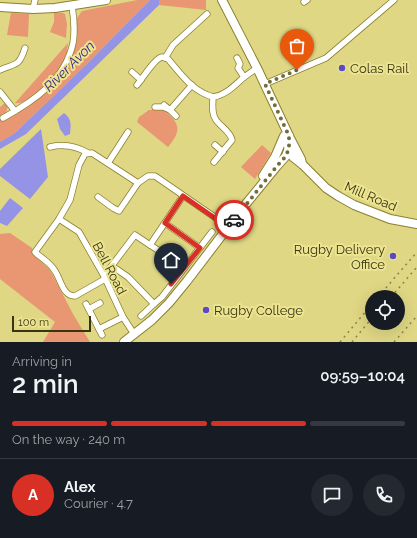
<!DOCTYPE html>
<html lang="en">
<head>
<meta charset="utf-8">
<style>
  body { margin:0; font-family:Raleway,sans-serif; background:#242831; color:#f1f3f6; height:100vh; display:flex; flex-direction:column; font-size:15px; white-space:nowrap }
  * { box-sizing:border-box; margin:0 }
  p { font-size:13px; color:#9ea1a6 }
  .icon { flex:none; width:22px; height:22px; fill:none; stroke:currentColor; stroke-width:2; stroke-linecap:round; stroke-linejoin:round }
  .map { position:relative; height:342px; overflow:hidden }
  .panel { display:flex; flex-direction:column; background:#171b24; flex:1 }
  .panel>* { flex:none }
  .fabs { position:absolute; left:365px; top:290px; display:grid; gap:8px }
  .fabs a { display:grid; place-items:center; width:40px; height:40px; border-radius:50%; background:#171b24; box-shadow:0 4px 16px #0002; font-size:20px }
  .scale { position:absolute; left:12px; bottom:10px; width:79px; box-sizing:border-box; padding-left:4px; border:2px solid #383512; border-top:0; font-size:11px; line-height:14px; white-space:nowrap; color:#383512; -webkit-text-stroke:3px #ece491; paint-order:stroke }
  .pin { position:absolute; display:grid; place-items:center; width:34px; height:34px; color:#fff; margin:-41px -17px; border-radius:50% 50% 50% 0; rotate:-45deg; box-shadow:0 0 4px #0007 }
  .pin .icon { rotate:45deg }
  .courier { position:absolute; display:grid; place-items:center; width:40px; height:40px; margin:-20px; border:3px solid #d93025; border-radius:50%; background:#fff; color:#222; box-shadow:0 1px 5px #0007 }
  .summary em { font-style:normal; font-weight:600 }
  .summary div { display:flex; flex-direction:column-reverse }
  .summary { display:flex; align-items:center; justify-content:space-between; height:68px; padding:0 12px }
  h1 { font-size:26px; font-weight:600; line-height:30px }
  .bar { display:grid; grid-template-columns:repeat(4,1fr); gap:6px 4px; align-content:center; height:48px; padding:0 12px }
  .bar i { height:5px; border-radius:3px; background:#363941 }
  .bar .on { background:#d93025 }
  .bar p { grid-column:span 4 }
  .line { display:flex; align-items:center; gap:10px; padding:0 12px; border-top:1px solid #363941 }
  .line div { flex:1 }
  .round { display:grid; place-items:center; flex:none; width:42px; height:42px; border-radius:21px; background:#242831 }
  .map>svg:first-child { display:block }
  .green { fill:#e99673 }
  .water { fill:#9493e5 }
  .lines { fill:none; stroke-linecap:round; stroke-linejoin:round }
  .street-casing { stroke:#8a812e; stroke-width:7 }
  .secondary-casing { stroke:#8a812e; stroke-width:10 }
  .street { stroke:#fff; stroke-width:5.5 }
  .secondary { stroke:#fff; stroke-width:8 }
  .rail { stroke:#8b854b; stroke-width:1.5; stroke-dasharray:2 4; stroke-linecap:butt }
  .done { stroke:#726e3a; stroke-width:4; stroke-dasharray:0 7.2 }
  .route { stroke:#d93025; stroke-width:5 }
  .poi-dot { fill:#5a4bc3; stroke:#ece491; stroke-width:1.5 }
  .labels { text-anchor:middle; stroke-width:4; stroke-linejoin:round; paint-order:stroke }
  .poi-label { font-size:13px; fill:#383512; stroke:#ece491; text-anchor:start }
  .street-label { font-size:13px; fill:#383512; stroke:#ece491 }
  .water-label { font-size:14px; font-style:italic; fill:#362584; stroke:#ece491 }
</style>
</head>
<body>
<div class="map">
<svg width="417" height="342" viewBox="0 0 417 342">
  <rect width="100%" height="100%" fill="#dfd784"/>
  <g class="green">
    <path d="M 137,0 L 150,0 L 88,63 L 15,133 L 0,142 L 0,107 L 5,103 L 8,106 L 6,113 L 1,117 L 4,121 L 17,113 L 53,84 L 63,75 L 69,64 L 75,48 L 77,33 L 77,18 L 82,11 Z"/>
    <path d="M 159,0 L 206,0 L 206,10 L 159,5 Z"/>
    <path d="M 54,12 L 63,13 L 65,14 L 67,24 L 66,38 L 50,32 L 54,22 Z"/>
    <path d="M 11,13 L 29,14 L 28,37 L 7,35 Z"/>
    <path d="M 68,43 C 67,52 66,60 61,68 C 55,78 28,106 15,103 Z"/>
    <path d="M 149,110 L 164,110 C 180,124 182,130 168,147 L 137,122 L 139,117 Z"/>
    <path d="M 262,145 L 271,153 L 255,179 L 241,167 Z"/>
    <path d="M 10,233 L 32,248 L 34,255 L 50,270 L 73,314 L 90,342 L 43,342 L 55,322 L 0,279 L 0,234 Z"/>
  </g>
  <g class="water">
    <path d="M 150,0 L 159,0 L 159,5 L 26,134 L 0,149 L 0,142 L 15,133 L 88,63 Z"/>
    <path d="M 64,113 C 72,119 71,125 70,134 L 65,136 L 60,129 L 57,119 Z"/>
    <path d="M 41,129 L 48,177 L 30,199 L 0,176 L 0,169 Z"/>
    <path d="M 10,198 L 23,208 L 7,226 L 0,223 L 0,211 Z"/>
  </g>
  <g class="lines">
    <g class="street-casing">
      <g id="street">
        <path d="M 304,2 L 307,0"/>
        <path d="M 33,9 L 35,0"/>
        <path d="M 165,58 L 173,45 L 207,14"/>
        <path d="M 237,58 L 240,64 L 238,68 L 244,77"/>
        <path d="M 0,70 C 16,63 19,67 25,48"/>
        <path d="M 132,72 L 141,80"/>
        <path d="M 265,84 L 326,58 L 394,0"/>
        <path d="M 137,85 C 142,79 155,58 162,57 C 164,57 166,58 168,59 C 182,75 192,91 213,97"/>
        <path d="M 0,92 L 15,111"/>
        <path d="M 164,105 L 170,110 L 192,85"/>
        <path d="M 155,107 L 163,107 L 168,109"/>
        <path d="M 170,110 L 176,116"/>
        <path d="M 3,118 C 34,101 65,80 73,43 C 75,31 74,18 72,6"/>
        <path d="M 215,145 L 223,152"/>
        <path d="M 50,147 C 63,144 76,146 88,153"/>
        <path d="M 214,162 L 232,140 C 230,131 221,127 216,120 C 211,113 213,104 213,97 C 226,95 234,86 243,78 C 248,74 253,71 257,68"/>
        <path d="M 108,163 L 128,132"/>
        <path d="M 98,197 L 113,208 L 119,211 L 138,183"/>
        <path d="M 59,219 L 79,232 L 104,276 L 123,317 L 134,334"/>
        <path d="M 165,223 L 200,248"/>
        <path d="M 150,245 L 161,252"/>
        <path d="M 112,266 L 128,277 L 154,304 L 162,297 L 212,232"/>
        <path d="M 104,276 L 135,235 L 150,245 L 183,196"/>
        <path d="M 105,279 L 75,296 C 61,296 61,276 52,267 C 48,262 42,258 37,254 L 35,252 L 59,219 L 70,200 L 79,165 L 85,154 L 92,153 L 138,183 L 148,176 L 155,176 L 229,227"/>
        <path d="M 86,304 L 102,335"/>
        <path d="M 89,309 L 100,303"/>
        <path d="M 141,316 L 154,304"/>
        <path d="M 99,329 L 123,317"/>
      </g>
    </g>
    <g class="secondary-casing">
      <g id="secondary">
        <path d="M 222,0 L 257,68 L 290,138 L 301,159 L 302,164"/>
        <path d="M 0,7 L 33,9 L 55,8 L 106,0"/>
        <path d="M 288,146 L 293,157 L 302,164 L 326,188 L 338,196 L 354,205 L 390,219 L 417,224"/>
        <path d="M 263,176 L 275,157 L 284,136"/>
        <path d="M 124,342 L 152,320 L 169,303 L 187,281 L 245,205 L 277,166 L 286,156 L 289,148 L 289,136"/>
      </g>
    </g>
    <use href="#street" class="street"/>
    <use href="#secondary" class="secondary"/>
    <g class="rail">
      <path d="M 378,297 L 417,252"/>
      <path d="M 391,297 L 417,267"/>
      <path d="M 340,342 L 372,304"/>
      <path d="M 352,342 L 372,318"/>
      <path d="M 394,342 L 417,316"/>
    </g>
  </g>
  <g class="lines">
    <path class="done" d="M 234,220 L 277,166 L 286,156 L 289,148 L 289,136 L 265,84 L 297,70"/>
    <path class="route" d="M 171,284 L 200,248 L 165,223 L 183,196 L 229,228 L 234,220"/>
  </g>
  <g class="poi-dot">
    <circle cx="342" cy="68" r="4"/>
    <circle cx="393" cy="256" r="4"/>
    <circle cx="206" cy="310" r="4"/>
  </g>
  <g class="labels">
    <g class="poi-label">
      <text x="350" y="73">Colas Rail</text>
      <text x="385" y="254" text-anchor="end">Rugby Delivery<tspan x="385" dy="15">Office</tspan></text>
      <text x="214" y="315">Rugby College</text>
    </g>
    <g class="street-label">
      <text transform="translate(371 196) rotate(23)" y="5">Mill Road</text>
      <text transform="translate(110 268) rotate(62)" y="5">Bell Road</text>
    </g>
    <g class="water-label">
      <text transform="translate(69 66) rotate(-45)" y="5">River Avon</text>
    </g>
  </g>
</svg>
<div class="fabs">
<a><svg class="icon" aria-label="locate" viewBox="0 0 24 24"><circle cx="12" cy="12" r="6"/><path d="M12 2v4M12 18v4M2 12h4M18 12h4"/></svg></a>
</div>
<div class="scale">100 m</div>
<div class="pin" style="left:297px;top:70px;background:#ea580c"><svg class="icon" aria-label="bag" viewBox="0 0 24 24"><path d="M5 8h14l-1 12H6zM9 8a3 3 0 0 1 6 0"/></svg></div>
<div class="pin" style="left:171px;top:284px;background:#1f2937"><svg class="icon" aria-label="home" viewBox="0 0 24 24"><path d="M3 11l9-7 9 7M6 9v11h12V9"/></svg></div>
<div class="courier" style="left:234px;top:220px"><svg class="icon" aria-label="car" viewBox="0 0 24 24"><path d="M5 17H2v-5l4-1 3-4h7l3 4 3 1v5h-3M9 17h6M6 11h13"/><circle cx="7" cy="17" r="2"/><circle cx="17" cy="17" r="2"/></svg></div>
</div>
<section class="panel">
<div class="summary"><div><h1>2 min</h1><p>Arriving in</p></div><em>09:59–10:04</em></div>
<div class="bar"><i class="on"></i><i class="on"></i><i class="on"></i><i></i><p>On the way · 240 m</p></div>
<div class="line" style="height:72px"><b class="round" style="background:#d93025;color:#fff">A</b><div><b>Alex</b><p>Courier · 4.7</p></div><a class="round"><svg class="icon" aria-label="chat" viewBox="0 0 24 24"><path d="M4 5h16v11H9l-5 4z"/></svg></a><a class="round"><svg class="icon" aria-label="phone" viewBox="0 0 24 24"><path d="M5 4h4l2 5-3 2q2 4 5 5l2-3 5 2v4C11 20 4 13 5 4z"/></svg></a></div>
</section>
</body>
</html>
